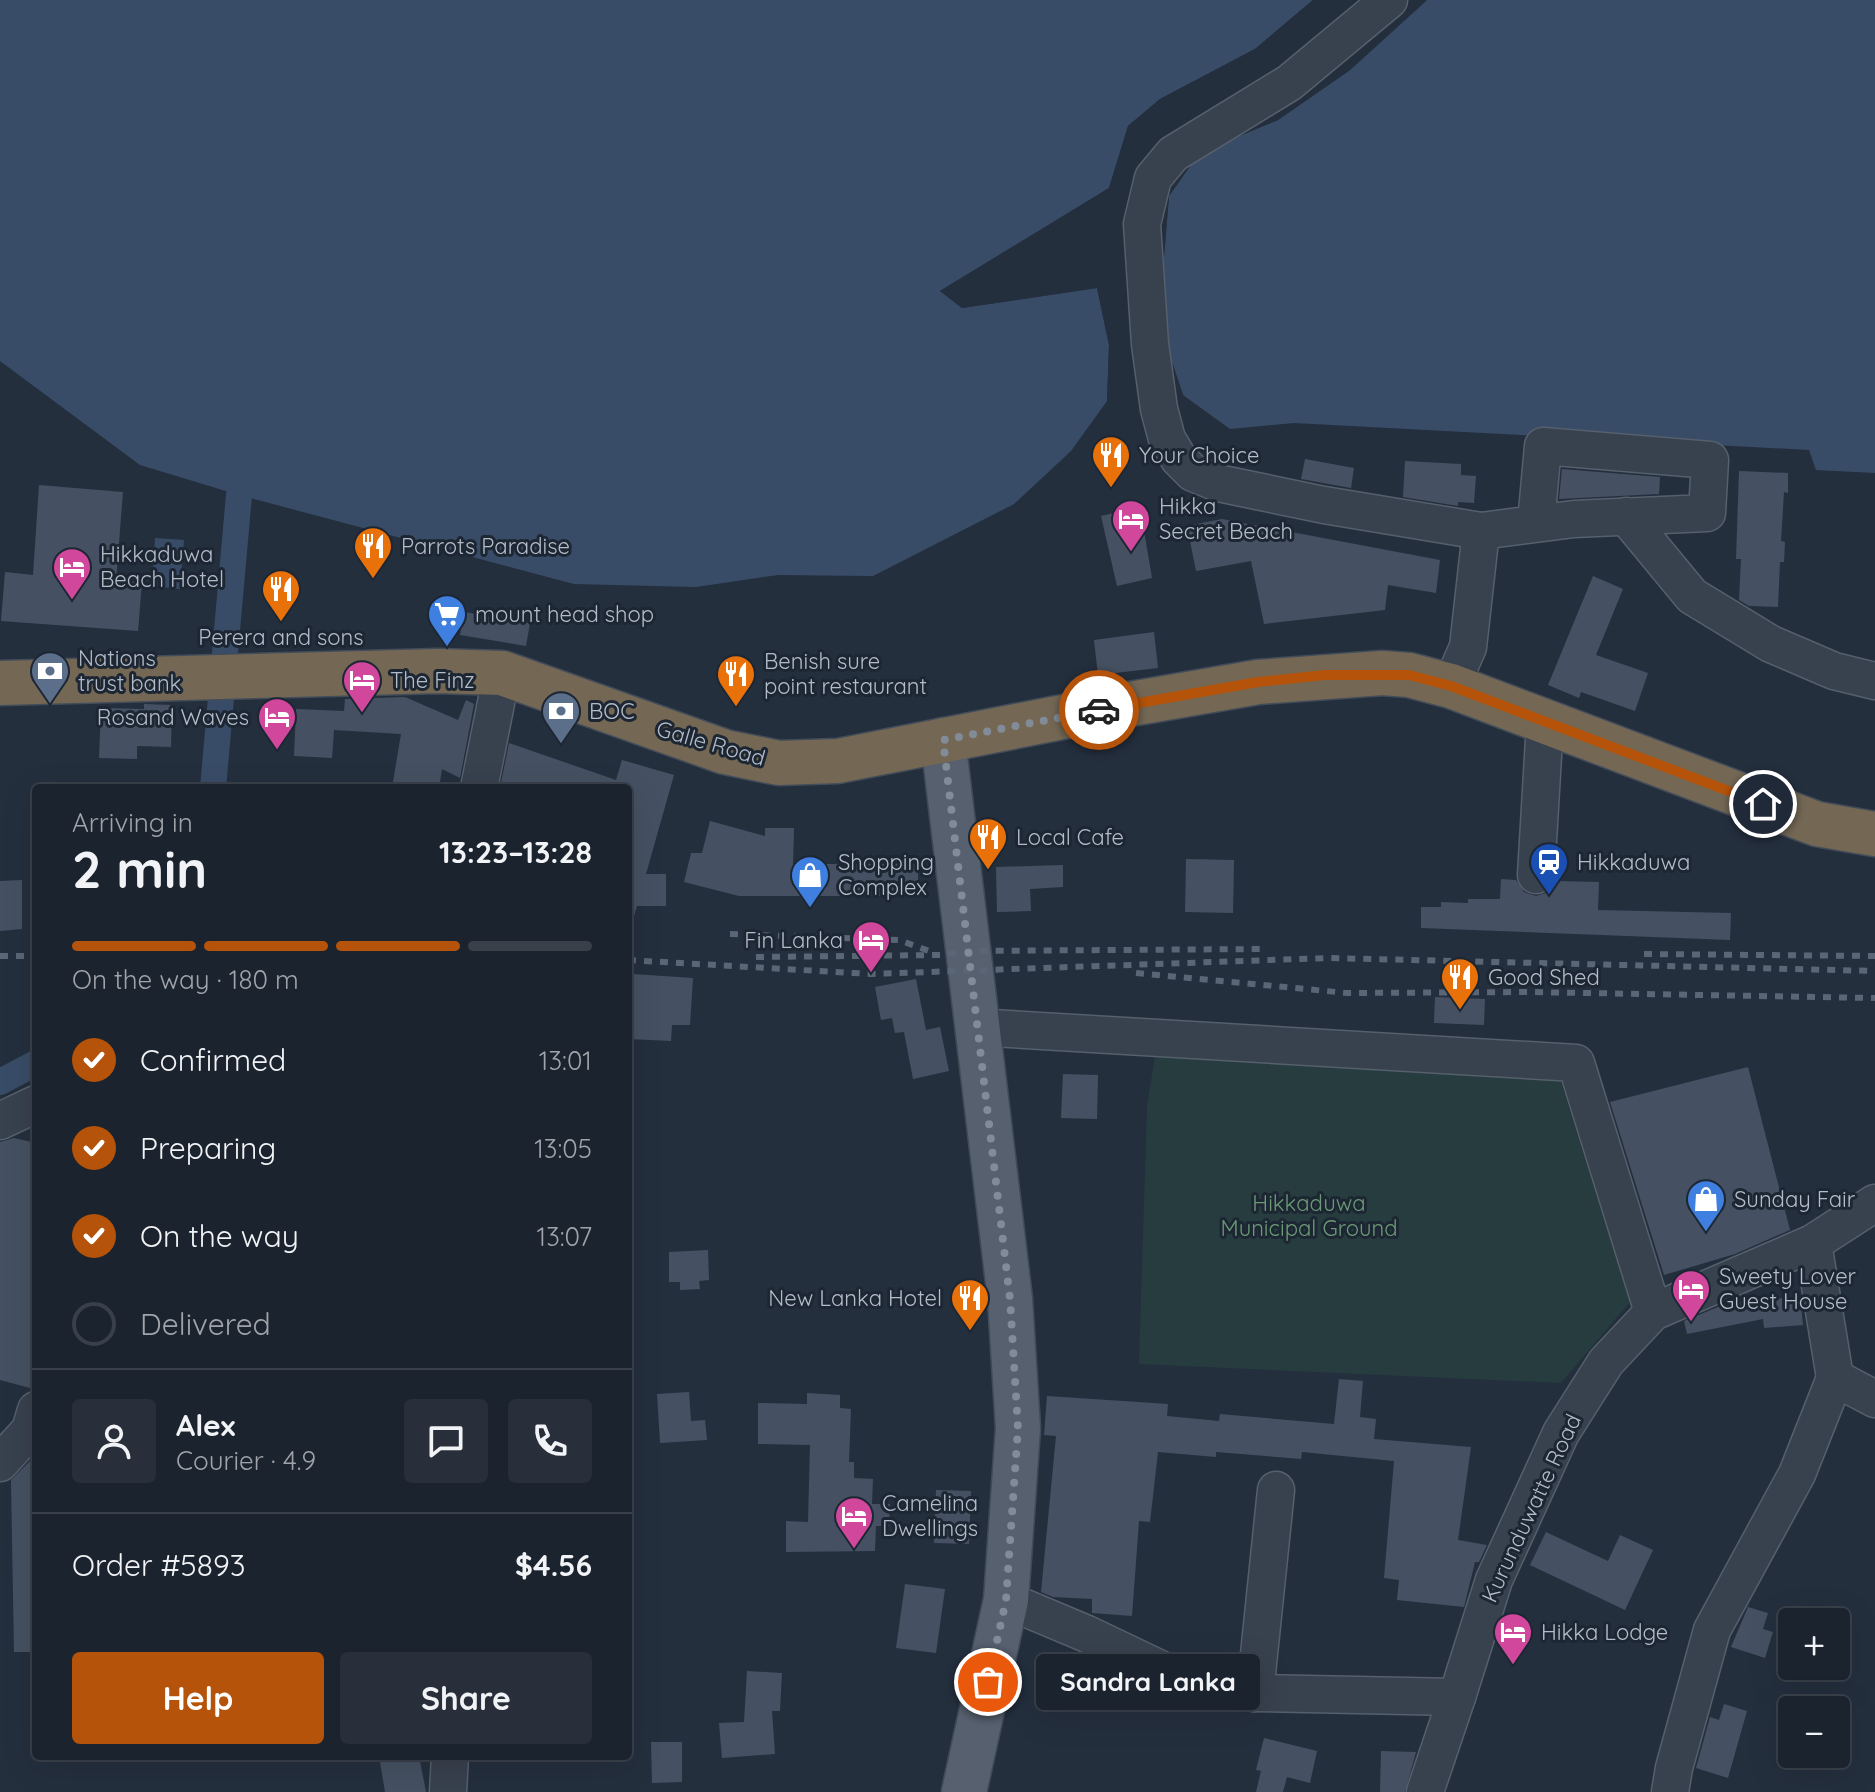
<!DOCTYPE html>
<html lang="en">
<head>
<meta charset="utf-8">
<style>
  body { margin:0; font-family:Quicksand,sans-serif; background:#282f3a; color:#f1f3f6; height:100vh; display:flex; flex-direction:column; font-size:30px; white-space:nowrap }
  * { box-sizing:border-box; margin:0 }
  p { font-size:26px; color:#a0a4aa }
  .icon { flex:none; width:44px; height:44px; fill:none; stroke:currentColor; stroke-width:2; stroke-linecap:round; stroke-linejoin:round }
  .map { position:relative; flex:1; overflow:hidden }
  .panel { position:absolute; left:32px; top:784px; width:600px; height:976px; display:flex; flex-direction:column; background:#1b232e; border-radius:8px; box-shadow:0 8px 32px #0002,0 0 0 2px #39404a }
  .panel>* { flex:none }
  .tools { position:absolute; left:1778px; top:1608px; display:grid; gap:16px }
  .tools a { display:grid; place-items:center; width:72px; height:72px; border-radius:8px; background:#1b232e; box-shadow:0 8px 32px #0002,0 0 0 2px #39404a; font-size:40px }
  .pin { position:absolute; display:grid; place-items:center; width:68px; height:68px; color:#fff; margin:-34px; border:4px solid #fff; border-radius:50%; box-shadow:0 2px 8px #0007 }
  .courier { position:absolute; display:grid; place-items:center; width:80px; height:80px; margin:-40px; border:6px solid #b45309; border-radius:50%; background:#fff; color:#222; box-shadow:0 2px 10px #0007 }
  .bubble { position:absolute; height:56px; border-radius:8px; background:#1b232e; box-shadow:0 8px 32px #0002,0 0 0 2px #39404a; font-size:26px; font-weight:700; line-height:56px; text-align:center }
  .summary em { font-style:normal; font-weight:700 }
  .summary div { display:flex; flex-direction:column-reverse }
  .summary { display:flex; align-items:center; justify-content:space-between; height:136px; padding:0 40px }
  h1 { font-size:52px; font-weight:700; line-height:60px }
  .bar { display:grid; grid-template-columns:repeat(4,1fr); gap:12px 8px; align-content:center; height:96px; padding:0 40px }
  .bar i { height:10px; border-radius:6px; background:#39404a }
  .bar .active { background:#b45309 }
  .bar p { grid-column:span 4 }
  .line { display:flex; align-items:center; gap:20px; padding:0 40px; border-top:2px solid #39404a }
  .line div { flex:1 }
  .round { display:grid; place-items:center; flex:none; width:84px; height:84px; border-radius:8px; background:#282f3a }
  ol { padding:0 40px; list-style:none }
  li { display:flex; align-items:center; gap:24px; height:88px }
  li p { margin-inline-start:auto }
  li .icon { padding:8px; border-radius:50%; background:#b45309; color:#fff; stroke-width:4 }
  li:last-child { color:#a0a4aa }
  li i { width:44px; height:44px; border:4px solid #39404a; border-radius:50% }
  .action { display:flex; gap:16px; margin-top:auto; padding:16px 40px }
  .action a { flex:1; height:92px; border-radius:8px; background:#b45309; color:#fff; font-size:32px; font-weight:700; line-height:92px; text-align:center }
  .action a+a { background:#282f3a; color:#f1f3f6 }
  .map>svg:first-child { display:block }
  .green { fill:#263c3f }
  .water { fill:#394c67 }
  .pier { fill:#242f3e }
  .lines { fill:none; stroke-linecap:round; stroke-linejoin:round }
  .canal { stroke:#394c67; stroke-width:26 }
  .building { fill:#455162 }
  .minor-casing { stroke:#565f6c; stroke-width:39 }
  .major-casing { stroke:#414a57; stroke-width:47 }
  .highway-casing { stroke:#434c59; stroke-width:47 }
  .minor { stroke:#38414e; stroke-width:36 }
  .major { stroke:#56606e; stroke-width:44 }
  .highway { stroke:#746855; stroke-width:44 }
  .rail { stroke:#5a6575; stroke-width:6; stroke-dasharray:8 8; stroke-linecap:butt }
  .done { stroke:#828b98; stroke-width:8; stroke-dasharray:0 14.4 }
  .route { stroke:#b45309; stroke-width:10 }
  .labels { text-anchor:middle; stroke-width:6; stroke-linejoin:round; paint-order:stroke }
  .poi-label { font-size:22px; fill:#b4bcc9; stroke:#1d2633; text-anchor:start }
  .street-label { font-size:22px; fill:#b4bcc9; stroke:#1d2633 }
  .park-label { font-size:22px; fill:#6b9a76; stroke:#1d2633 }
</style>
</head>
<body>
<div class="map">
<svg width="1875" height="1792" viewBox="0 0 1875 1792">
  <rect width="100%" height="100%" fill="#242f3e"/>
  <path class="green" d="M 1156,1049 L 1558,1073 L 1630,1302 L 1561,1383 L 1139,1364 L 1147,1106 Z"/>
  <g class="water">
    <path d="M 0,0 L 1313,0 L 1255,49 L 1160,99 L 1128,126 L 1109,188 L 940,291 L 962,308 L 1097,288 L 1109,345 L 1107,401 L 1071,451 L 1014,504 L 873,576 L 778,575 L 696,587 L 574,584 L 239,495 L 140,465 L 0,361 Z"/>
    <path d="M 1427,0 L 1875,0 L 1875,473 L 1816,470 L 1809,450 L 1294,423 L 1230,429 L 1183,395 L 1167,347 L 1162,281 L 1169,196 L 1200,152 L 1278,120 L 1350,70 Z"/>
    <path d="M 155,538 L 184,540 L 180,589 L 152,586 Z"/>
  </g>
  <g class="pier">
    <path d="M 1313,0 L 1317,0 L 1316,3 L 1257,53 L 1162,102 L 1131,129 L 1111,191 L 947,292 L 963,304 L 1099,285 L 1113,345 L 1111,400 L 1107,401 L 1109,345 L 1097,288 L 962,308 L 940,291 L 1109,188 L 1128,126 L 1160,99 L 1255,49 Z"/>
    <path d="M 1421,0 L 1427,0 L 1350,70 L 1278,120 L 1200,152 L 1169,196 L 1162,281 L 1167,347 L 1183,395 L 1179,395 L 1163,347 L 1158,281 L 1165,194 L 1198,149 L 1276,117 L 1347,67 Z"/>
  </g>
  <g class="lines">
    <g class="canal">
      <path d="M 213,788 L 239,495"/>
      <path d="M 0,1082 L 36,1063"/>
    </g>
  </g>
  <g class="building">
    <path d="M 1305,459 L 1354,468 L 1351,488 L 1301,479 Z"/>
    <path d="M 1405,461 L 1461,464 L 1461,475 L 1476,476 L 1474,503 L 1458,502 L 1458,506 L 1403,497 Z"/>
    <path d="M 1562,469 L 1660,477 L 1659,494 L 1559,499 Z"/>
    <path d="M 1739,471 L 1788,473 L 1788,493 L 1784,492 L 1781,541 L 1785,542 L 1784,562 L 1780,562 L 1778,607 L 1749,606 L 1739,600 L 1741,559 L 1736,559 Z"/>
    <path d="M 39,485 L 123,492 L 116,581 L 142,582 L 138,631 L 1,621 L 5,572 L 33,575 Z"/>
    <path d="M 1140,507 L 1152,578 L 1117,586 L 1101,516 Z"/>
    <path d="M 1222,519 L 1440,560 L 1436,593 L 1388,585 L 1385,610 L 1264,624 L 1251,561 L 1196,571 L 1187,526 Z"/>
    <path d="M 1593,576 L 1623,589 L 1596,655 L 1648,673 L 1635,711 L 1581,692 L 1579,698 L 1548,685 Z"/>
    <path d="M 464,612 L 530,623 L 526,646 L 460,635 Z"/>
    <path d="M 1154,632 L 1158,668 L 1098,675 L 1094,640 Z"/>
    <path d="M 405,697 L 458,720 L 466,700 L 474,704 L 460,778 L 442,769 L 439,788 L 392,788 L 401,734 L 334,730 L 332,758 L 294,756 L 296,709 L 344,711 L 345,699 Z"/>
    <path d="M 144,704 L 172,705 L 171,747 L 137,746 L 137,759 L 99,758 L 101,708 L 144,709 Z"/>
    <path d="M 509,743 L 616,780 L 622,760 L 674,775 L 646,874 L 666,874 L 666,906 L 637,906 L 634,916 L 628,915 L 628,788 L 500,788 Z"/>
    <path d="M 710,821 L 765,836 L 765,828 L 794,828 L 793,864 L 918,864 L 918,896 L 739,896 L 684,882 L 691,853 L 702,853 Z"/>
    <path d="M 1186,859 L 1234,860 L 1233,913 L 1185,912 Z"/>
    <path d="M 1063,865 L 1063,887 L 1030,889 L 1031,911 L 997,912 L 996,867 Z"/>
    <path d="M 1501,879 L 1516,880 L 1524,892 L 1536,896 L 1546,893 L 1556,881 L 1599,882 L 1598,910 L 1731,913 L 1730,940 L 1421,928 L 1421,907 L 1441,907 L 1441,902 L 1468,903 L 1468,899 L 1500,899 Z"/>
    <path d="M 22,880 L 22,929 L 0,931 L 0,881 Z"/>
    <path d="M 633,974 L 693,978 L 690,1025 L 672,1025 L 671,1041 L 629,1039 Z"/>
    <path d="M 916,979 L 926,1030 L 940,1027 L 949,1071 L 913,1079 L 904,1032 L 895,1033 L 892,1018 L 881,1020 L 875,987 Z"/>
    <path d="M 1435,997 L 1485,999 L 1484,1025 L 1434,1023 Z"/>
    <path d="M 1748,1067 L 1790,1230 L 1735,1254 L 1664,1275 L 1610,1102 Z"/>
    <path d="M 1063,1074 L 1098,1075 L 1097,1119 L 1061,1118 Z"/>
    <path d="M 14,1138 L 36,1143 L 36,1366 L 30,1388 L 0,1380 L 0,1142 Z"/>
    <path d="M 708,1250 L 709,1280 L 699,1281 L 700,1289 L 680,1290 L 680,1282 L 669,1282 L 669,1252 Z"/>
    <path d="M 1800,1297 L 1803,1325 L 1764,1328 L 1763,1319 L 1687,1334 L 1684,1321 L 1718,1307 L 1745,1301 Z"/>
    <path d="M 1339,1379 L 1363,1381 L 1360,1417 L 1376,1419 L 1374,1439 L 1471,1447 L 1458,1540 L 1487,1545 L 1479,1562 L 1475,1562 L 1464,1607 L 1397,1600 L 1399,1580 L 1384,1578 L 1394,1461 L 1302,1452 L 1301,1459 L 1216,1452 L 1216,1457 L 1158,1452 L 1150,1522 L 1139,1521 L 1132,1616 L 1092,1613 L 1092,1599 L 1053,1597 L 1041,1592 L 1056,1436 L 1044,1435 L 1047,1396 L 1168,1404 L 1167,1416 L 1219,1421 L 1220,1414 L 1334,1424 Z"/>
    <path d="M 689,1392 L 691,1421 L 705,1420 L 707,1440 L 660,1443 L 657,1394 Z"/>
    <path d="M 807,1393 L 840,1395 L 840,1408 L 851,1409 L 849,1462 L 854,1462 L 854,1478 L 873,1479 L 872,1504 L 890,1504 L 889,1526 L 876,1526 L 875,1551 L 786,1552 L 786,1521 L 808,1522 L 810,1445 L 758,1444 L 758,1403 L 807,1404 Z"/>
    <path d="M 32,1459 L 35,1459 L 36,1652 L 14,1652 L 11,1480 Z"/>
    <path d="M 936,1490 L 971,1491 L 969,1544 L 934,1543 Z"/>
    <path d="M 1546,1532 L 1608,1561 L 1620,1535 L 1653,1550 L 1625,1610 L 1530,1565 Z"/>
    <path d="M 905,1584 L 945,1589 L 936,1653 L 896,1648 Z"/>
    <path d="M 1748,1607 L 1768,1613 L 1763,1629 L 1773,1632 L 1765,1658 L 1731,1647 Z"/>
    <path d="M 747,1671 L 782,1673 L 780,1711 L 772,1711 L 775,1754 L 722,1758 L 719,1723 L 744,1722 Z"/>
    <path d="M 1724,1704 L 1747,1711 L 1728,1778 L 1696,1768 L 1710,1717 L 1719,1720 Z"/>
    <path d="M 1264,1738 L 1317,1751 L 1310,1783 L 1287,1777 L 1283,1792 L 1256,1792 L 1261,1771 L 1256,1770 Z"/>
    <path d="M 651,1742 L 682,1742 L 682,1782 L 652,1783 Z"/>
    <path d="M 1381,1751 L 1416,1752 L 1405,1792 L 1380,1792 Z"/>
    <path d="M 379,1756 L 419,1756 L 426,1792 L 385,1792 Z"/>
  </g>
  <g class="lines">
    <g class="minor-casing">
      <g id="minor">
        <path d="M 1389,0 L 1289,83 L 1173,154 L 1153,178 L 1142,224 L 1150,344 L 1159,409 L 1167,439 L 1179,459 L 1193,473 L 1218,483 L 1324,505 L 1481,531 L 1468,647 L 1451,686"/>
        <path d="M 1626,516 L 1692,596 L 1771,644 L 1834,671 L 1875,681"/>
        <path d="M 1481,531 L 1574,519 L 1707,513 L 1710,460 L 1543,446 L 1536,523"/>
        <path d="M 479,788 L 502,673"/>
        <path d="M 1536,875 L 1545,722"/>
        <path d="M 975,1027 L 1576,1063 L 1653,1312"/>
        <path d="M 0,1121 L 36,1104"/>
        <path d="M 1813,1243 L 1835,1378 L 1875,1399"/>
        <path d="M 0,1463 L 30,1430 L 36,1410"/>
        <path d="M 1006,1600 L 1087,1634 L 1198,1687 L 1255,1693 L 1457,1697 L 1494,1580 L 1561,1433 L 1606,1362 L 1653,1312 L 1813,1243 L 1875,1203"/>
        <path d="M 1255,1693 L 1276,1490"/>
        <path d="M 448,1792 L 450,1756"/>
        <path d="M 1425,1792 L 1457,1697"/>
        <path d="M 1670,1792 L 1674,1768 L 1712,1630 L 1797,1474 L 1835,1378"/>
      </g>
    </g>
    <g class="major-casing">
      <path id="major" d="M 943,740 L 1010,1299 L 1018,1428 L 1006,1600 L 964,1792"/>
    </g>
    <g class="highway-casing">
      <path id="highway" d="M 0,683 L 438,671 L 502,673 L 725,752 L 779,763 L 838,761 L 1119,706 L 1258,682 L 1382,673 L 1409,675 L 1451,686 L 1817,824 L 1875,834"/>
    </g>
    <use href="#minor" class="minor"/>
    <use href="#major" class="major"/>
    <use href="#highway" class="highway"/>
    <g class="rail">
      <path d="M 730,934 L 899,940 L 929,951"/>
      <path d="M 1644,954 L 1875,956"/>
      <path d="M 0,956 L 36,956"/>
      <path d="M 756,957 L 941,955 L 966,951 L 1264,949"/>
      <path d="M 628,960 L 871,974 L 1328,958 L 1875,971"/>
      <path d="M 1136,973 L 1347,993 L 1529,992 L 1875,998"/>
    </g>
  </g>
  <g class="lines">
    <path class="done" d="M 988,1682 L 1006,1600 L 1018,1428 L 1010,1299 L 943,740 L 1099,710"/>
    <path class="route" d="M 1099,710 L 1258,682 L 1325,675 L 1409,675 L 1451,686 L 1763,804"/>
  </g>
  <defs>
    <g id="restaurant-pin" transform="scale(2)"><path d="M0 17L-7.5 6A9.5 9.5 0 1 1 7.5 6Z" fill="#e8710a" stroke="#1d2633"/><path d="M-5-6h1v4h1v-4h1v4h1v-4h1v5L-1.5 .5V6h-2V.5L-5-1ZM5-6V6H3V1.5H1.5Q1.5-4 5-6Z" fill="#fff"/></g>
    <g id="hotel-pin" transform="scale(2)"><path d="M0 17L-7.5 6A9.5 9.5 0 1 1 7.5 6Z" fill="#d1479c" stroke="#1d2633"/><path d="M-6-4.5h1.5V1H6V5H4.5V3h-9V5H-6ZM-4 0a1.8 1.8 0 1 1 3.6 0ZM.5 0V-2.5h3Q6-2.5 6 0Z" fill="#fff"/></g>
    <g id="supermarket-pin" transform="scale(2)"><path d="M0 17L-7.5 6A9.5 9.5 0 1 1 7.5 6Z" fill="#3f7fe0" stroke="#1d2633"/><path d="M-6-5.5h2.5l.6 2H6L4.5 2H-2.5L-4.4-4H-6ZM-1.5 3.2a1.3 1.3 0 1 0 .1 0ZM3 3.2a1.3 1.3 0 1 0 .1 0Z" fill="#fff"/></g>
    <g id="bank-pin" transform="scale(2)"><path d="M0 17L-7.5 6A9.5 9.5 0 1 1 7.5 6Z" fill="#5c6f8a" stroke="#1d2633"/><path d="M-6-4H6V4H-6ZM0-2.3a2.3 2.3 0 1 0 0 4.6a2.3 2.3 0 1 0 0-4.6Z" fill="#fff"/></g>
    <g id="station-pin" transform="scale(2)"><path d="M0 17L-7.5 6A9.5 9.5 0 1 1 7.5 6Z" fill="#1a4fb4" stroke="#1d2633"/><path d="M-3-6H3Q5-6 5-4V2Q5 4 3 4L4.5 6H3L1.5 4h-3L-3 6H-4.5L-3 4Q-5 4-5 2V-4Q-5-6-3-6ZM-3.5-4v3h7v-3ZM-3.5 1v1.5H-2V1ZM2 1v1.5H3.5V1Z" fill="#fff"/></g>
    <g id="shop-pin" transform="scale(2)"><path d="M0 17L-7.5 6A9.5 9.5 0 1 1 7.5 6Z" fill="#3f7fe0" stroke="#1d2633"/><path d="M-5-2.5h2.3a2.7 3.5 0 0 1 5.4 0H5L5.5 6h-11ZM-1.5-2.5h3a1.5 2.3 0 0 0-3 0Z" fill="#fff"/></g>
  </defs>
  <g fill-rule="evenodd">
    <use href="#restaurant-pin" x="1111" y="455"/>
    <use href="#hotel-pin" x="1131" y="519"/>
    <use href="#restaurant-pin" x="373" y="546"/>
    <use href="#hotel-pin" x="72" y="567"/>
    <use href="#restaurant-pin" x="281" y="589"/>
    <use href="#supermarket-pin" x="447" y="614"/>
    <use href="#bank-pin" x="50" y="671"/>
    <use href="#restaurant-pin" x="736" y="674"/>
    <use href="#hotel-pin" x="362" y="680"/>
    <use href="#bank-pin" x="561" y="711"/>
    <use href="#hotel-pin" x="277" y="717"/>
    <use href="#restaurant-pin" x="988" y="837"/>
    <use href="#station-pin" x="1549" y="862"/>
    <use href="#shop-pin" x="810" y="875"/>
    <use href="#hotel-pin" x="871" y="940"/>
    <use href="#restaurant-pin" x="1460" y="977"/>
    <use href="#shop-pin" x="1706" y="1199"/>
    <use href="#hotel-pin" x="1691" y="1289"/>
    <use href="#restaurant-pin" x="970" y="1298"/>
    <use href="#hotel-pin" x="854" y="1516"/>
    <use href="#hotel-pin" x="1513" y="1632"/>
  </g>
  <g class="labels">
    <g class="poi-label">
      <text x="1139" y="463">Your Choice</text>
      <text x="1159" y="514">Hikka<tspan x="1159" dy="25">Secret Beach</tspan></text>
      <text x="401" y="554">Parrots Paradise</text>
      <text x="100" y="562">Hikkaduwa<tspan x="100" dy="25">Beach Hotel</tspan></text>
      <text x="475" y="622">mount head shop</text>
      <text x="281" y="645" text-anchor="middle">Perera and sons</text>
      <text x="78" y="666">Nations<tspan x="78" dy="25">trust bank</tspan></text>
      <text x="764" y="669">Benish sure<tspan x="764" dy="25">point restaurant</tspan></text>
      <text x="390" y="688">The Finz</text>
      <text x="589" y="719">BOC</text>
      <text x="249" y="725" text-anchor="end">Rosand Waves</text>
      <text x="1016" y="845">Local Cafe</text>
      <text x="838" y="870">Shopping<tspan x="838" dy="25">Complex</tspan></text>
      <text x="1577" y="870">Hikkaduwa</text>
      <text x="843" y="948" text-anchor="end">Fin Lanka</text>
      <text x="1488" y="985">Good Shed</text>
      <text x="1734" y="1207">Sunday Fair</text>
      <text x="1719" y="1284">Sweety Lover<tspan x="1719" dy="25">Guest House</tspan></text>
      <text x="942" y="1306" text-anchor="end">New Lanka Hotel</text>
      <text x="882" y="1511">Camelina<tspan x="882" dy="25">Dwellings</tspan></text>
      <text x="1541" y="1640">Hikka Lodge</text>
    </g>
    <g class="street-label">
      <text transform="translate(711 743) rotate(16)" y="8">Galle Road</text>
      <text transform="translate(1531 1508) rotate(-65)" y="8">Kurunduwatte Road</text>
    </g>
    <g class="park-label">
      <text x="1309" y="1211">Hikkaduwa<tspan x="1309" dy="25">Municipal Ground</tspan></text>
    </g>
  </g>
</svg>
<div class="tools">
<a>+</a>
<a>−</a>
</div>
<div class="pin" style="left:988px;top:1682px;background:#ea580c"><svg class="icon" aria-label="bag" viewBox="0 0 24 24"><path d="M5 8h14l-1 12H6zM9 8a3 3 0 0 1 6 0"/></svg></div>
<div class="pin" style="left:1763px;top:804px;background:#1f2937"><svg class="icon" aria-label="home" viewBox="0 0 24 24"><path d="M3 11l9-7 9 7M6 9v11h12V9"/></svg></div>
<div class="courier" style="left:1099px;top:710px"><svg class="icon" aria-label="car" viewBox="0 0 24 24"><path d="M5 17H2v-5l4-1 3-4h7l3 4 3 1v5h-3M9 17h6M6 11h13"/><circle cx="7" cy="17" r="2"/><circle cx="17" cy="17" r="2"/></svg></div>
<div class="bubble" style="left:1036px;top:1654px;width:224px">Sandra Lanka</div>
<section class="panel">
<div class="summary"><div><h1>2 min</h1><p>Arriving in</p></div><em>13:23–13:28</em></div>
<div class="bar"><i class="active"></i><i class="active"></i><i class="active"></i><i></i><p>On the way · 180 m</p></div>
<ol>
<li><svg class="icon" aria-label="check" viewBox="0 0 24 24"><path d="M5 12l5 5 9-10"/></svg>Confirmed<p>13:01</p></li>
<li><svg class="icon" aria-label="check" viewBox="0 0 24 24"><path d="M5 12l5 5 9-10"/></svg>Preparing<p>13:05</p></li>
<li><svg class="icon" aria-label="check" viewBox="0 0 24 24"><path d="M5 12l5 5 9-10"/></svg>On the way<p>13:07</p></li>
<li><i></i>Delivered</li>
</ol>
<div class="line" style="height:144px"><a class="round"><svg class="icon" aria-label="person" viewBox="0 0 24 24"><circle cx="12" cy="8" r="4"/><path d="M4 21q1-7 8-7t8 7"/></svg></a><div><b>Alex</b><p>Courier · 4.9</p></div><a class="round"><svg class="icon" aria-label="chat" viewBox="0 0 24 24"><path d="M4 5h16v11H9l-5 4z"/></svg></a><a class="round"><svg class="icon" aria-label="phone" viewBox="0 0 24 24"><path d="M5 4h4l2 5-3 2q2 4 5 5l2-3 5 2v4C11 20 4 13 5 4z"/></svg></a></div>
<div class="line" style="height:104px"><div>Order #5893</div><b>$4.56</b></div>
<div class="action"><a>Help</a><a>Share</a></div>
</section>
</div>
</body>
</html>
